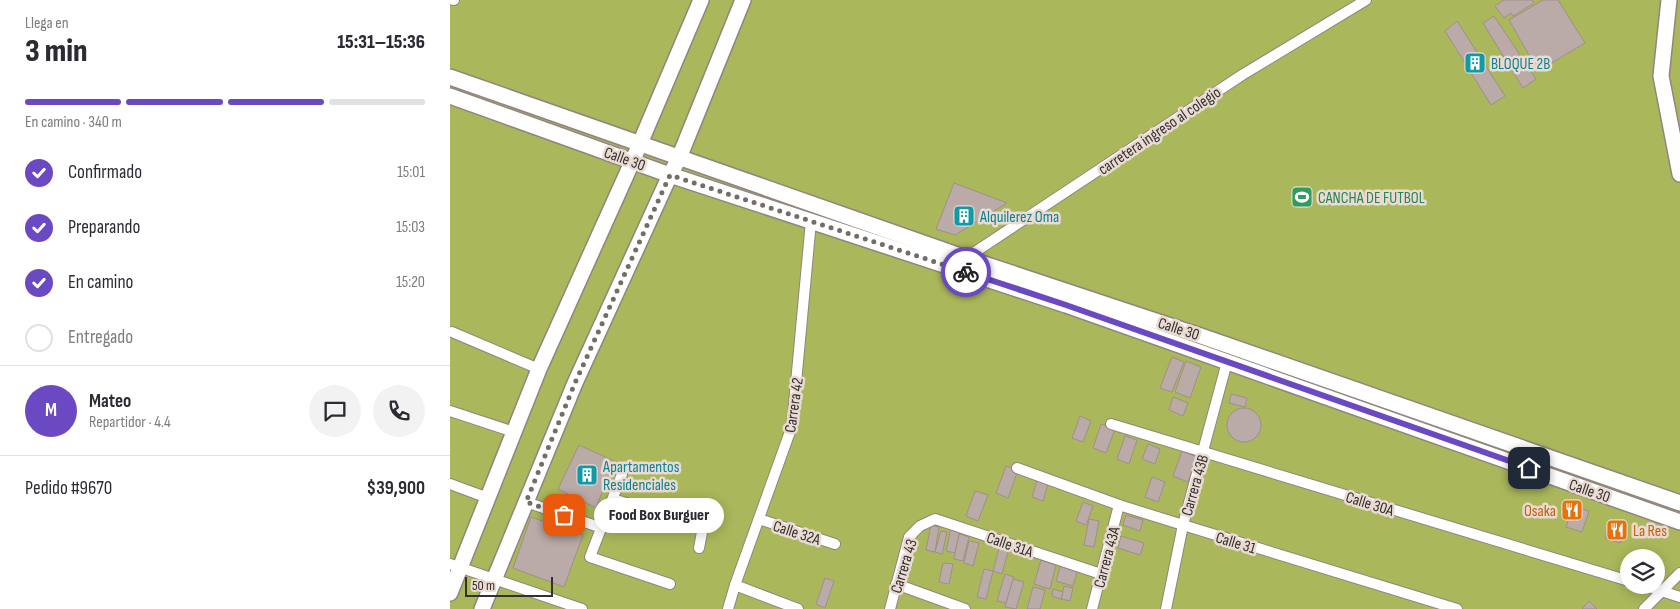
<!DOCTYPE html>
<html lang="es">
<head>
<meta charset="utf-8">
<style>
  body { margin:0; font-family:"Sofia Sans Condensed",sans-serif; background:#f2f2f3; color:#2b2b33; height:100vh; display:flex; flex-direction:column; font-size:19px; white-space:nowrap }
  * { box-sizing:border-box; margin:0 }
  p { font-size:16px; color:#7c7c81 }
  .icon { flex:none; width:28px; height:28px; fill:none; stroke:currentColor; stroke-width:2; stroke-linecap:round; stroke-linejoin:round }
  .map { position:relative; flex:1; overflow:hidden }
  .drawer { display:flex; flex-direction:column; background:#fff; width:450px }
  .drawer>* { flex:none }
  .buttons { position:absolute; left:1170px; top:549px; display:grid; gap:10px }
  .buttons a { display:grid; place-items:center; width:45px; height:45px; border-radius:50%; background:#fff; box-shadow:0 2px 12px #0003; font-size:25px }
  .scale { position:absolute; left:15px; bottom:12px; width:88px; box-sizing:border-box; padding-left:5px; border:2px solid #35302d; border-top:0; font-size:14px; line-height:18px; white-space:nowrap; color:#35302d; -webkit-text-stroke:4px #e9dbd3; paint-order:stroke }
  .pin { position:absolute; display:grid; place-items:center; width:42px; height:42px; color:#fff; margin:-21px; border-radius:10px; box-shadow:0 2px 8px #0006 }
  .courier { position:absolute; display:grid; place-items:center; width:50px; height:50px; margin:-25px; border:4px solid #6a49c2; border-radius:50%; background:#fff; color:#222; box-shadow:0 1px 6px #0007 }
  .bubble { position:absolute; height:35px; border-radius:18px; background:#fff; box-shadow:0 2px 12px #0003; font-size:16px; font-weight:800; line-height:35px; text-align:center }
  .headline em { font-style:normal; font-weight:800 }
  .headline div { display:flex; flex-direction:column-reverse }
  .headline { display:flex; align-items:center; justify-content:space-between; height:85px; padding:0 25px }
  h1 { font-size:32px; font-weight:800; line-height:38px }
  .bar { display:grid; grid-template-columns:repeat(4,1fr); gap:8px 5px; align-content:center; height:60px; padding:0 25px }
  .bar i { height:6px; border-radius:4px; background:#e1e1e2 }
  .bar .selected { background:#6a49c2 }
  .bar p { grid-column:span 4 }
  .line { display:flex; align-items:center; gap:12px; padding:0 25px; border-top:1px solid #e1e1e2 }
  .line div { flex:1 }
  .round { display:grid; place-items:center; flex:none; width:52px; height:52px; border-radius:26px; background:#f2f2f3 }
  ol { padding:0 25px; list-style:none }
  li { display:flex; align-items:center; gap:15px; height:55px }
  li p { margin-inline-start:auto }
  li .icon { padding:5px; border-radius:50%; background:#6a49c2; color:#fff; stroke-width:4 }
  li:last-child { color:#7c7c81 }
  li i { width:28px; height:28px; border:2px solid #e1e1e2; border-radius:50% }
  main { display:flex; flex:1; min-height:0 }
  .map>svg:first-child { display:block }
  .green { fill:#aab75b; fill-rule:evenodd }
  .building { fill:#baaaa8; stroke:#9f8f8d }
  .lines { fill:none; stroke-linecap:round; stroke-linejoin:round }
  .street-casing { stroke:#92857e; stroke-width:12 }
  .secondary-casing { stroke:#92857e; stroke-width:18 }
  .street { stroke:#fff; stroke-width:10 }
  .secondary { stroke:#fff; stroke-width:15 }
  .done { stroke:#746c67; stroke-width:5; stroke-dasharray:0 9 }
  .route { stroke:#6a49c2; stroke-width:6 }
  .labels { text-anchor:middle; stroke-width:5; stroke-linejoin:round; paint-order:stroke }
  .culture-label { font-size:16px; fill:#0d838f; stroke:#e9dbd3; text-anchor:start }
  .street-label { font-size:16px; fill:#35302d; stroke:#e9dbd3 }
  .leisure-label { font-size:16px; fill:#27864d; stroke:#e9dbd3; text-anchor:start }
  .food-label { font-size:16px; fill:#c56008; stroke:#e9dbd3; text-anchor:end }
</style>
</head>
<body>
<main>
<section class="drawer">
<div class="headline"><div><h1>3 min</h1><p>Llega en</p></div><em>15:31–15:36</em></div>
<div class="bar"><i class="selected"></i><i class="selected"></i><i class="selected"></i><i></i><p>En camino · 340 m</p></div>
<ol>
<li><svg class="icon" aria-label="check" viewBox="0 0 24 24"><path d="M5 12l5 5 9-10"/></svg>Confirmado<p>15:01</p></li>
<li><svg class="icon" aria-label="check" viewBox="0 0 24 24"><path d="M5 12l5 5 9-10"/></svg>Preparando<p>15:03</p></li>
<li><svg class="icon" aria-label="check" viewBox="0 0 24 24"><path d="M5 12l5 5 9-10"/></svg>En camino<p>15:20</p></li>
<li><i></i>Entregado</li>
</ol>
<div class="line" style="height:90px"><b class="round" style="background:#6a49c2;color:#fff">M</b><div><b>Mateo</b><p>Repartidor · 4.4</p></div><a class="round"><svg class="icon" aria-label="chat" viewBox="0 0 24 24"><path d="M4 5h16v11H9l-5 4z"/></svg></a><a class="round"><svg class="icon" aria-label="phone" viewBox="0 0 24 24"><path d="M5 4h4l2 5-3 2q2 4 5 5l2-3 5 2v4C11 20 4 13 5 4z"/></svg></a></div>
<div class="line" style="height:65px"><div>Pedido #9670</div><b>$39,900</b></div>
</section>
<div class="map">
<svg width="1230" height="609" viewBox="0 0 1230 609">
  <rect width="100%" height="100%" fill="#e9dbd3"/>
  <path class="green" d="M 0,0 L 1230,0 L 1230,609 L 0,609 ZM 1179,558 L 1206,558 L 1206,585 L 1179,585 Z"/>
  <g class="building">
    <path d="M 1054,0 L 1082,0 L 1084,3 L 1063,16 L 1061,13 L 1054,18 L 1045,6 Z"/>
    <path d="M 1093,0 L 1108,0 L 1135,43 L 1088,71 L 1059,20 Z"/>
    <path d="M 1044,16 L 1086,79 L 1073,88 L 1033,23 Z"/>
    <path d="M 1007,21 L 1055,96 L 1041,105 L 995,31 Z"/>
    <path d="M 504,183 L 557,203 L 505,235 L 486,229 Z"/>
    <path d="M 722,357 L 734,362 L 722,392 L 710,388 Z"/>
    <path d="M 736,361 L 751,367 L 740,398 L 725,392 Z"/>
    <path d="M 781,394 L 797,398 L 795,407 L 779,403 Z"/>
    <path d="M 723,397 L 738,403 L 733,416 L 719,410 Z"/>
    <circle cx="794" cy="425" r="17"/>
    <path d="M 630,416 L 641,421 L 633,442 L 622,438 Z"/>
    <path d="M 651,424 L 665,429 L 656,453 L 643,448 Z"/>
    <path d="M 675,436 L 687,440 L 679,464 L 667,459 Z"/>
    <path d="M 698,444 L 710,449 L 705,464 L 692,459 Z"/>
    <path d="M 129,445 L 164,461 L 146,508 L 108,489 Z"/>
    <path d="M 732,451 L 747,457 L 738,482 L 723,476 Z"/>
    <path d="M 556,466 L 568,470 L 558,498 L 546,493 Z"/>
    <path d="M 588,477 L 599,481 L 593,501 L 582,497 Z"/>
    <path d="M 702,477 L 715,482 L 708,502 L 695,497 Z"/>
    <path d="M 525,491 L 538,495 L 528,521 L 516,516 Z"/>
    <path d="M 633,502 L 643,506 L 636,525 L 626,521 Z"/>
    <path d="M 1123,506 L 1139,511 L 1132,532 L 1116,527 Z"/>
    <path d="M 676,515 L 693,520 L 690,531 L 673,525 Z"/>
    <path d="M 81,517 L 133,535 L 114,587 L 63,568 Z"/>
    <path d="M 639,519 L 649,521 L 644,547 L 634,545 Z"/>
    <path d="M 1162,519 L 1176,524 L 1170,543 L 1155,538 Z"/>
    <path d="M 481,525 L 489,527 L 485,552 L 476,550 Z"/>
    <path d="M 501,528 L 510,530 L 505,553 L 496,551 Z"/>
    <path d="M 491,531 L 497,532 L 492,554 L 485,552 Z"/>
    <path d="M 509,534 L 519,537 L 513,561 L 504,559 Z"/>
    <path d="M 671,536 L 694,543 L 690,555 L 668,548 Z"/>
    <path d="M 519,541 L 529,543 L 523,566 L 514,563 Z"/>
    <path d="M 550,545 L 559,548 L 552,574 L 543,571 Z"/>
    <path d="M 591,560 L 606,565 L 600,589 L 584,584 Z"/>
    <path d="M 493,563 L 503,564 L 499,584 L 489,582 Z"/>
    <path d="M 611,564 L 628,569 L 623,586 L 606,581 Z"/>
    <path d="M 534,569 L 543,571 L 536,599 L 527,597 Z"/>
    <path d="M 555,574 L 564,577 L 556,603 L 547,601 Z"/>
    <path d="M 375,578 L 384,581 L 375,608 L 366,604 Z"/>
    <path d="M 563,579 L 574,582 L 566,609 L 555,607 Z"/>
    <path d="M 614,586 L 623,588 L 620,601 L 611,599 Z"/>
    <path d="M 583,587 L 595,590 L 590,609 L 577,609 Z"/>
    <path d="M 603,589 L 613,592 L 611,599 L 602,596 Z"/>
    <path d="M 1139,601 L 1147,609 L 1132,609 Z"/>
  </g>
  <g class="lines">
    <g class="street-casing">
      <g id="street">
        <path d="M 3,0 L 4,0"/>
        <path d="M 515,260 L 516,258 L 792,75 L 916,0"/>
        <path d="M 2,332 L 89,369"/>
        <path d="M 0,411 L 64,432"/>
        <path d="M 661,424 L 1179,581"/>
        <path d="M 567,468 L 669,505 L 733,525 L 1007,609"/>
        <path d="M 172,474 L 140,557 L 220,584"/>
        <path d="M 0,484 L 38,498"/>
        <path d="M 163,499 L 253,527 L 249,548"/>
        <path d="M 76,502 L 152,528"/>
        <path d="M 309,519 L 385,544"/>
        <path d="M 0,564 L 132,609"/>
        <path d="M 446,584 L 515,609"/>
        <path d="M 285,585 L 348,609"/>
        <path d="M 1193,585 L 1230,597"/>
        <path d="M 278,609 L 285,585 L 342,426 L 361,221"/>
        <path d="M 440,609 L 459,537 L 470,526 L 485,519 L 651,574"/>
        <path d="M 642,609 L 669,505"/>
        <path d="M 716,609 L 733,525 L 777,362"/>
        <path d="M 1194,609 L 1230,573"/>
      </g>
    </g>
    <g class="secondary-casing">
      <g id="secondary">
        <path d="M 1219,0 L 1211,76 L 1230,174"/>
        <path d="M 0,77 L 516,258 L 751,336 L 1230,503"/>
        <path d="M 0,96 L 220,175 L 616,305 L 1230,522"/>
        <path d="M 0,593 L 89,369 L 183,160 L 251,0"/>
        <path d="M 32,609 L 125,383 L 220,175 L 229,158 L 293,0"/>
      </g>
    </g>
    <use href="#street" class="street"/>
    <use href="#secondary" class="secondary"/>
  </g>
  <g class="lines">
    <path class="done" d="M 114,515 L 76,502 L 125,383 L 220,175 L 516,272"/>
    <path class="route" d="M 516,272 L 616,305 L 1079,468"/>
  </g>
  <defs>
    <g id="building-square" transform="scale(1.125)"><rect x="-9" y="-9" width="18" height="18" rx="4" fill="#0f9aa8" stroke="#e9dbd3"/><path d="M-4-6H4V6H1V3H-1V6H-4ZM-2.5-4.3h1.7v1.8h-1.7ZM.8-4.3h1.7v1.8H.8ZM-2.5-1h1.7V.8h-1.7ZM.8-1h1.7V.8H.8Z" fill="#fff"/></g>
    <g id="stadium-square" transform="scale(1.125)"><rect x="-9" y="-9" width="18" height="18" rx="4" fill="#2e9e5b" stroke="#e9dbd3"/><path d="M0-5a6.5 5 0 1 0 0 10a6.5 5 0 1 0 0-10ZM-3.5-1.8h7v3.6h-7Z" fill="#fff"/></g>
    <g id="restaurant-square" transform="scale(1.125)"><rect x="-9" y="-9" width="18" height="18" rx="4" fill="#e8710a" stroke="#e9dbd3"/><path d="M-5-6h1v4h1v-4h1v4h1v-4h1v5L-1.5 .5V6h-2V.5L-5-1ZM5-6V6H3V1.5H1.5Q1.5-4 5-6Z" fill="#fff"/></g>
  </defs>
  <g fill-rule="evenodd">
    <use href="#building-square" x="1025" y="63"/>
    <use href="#stadium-square" x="852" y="197"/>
    <use href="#building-square" x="514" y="216"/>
    <use href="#building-square" x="137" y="475"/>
    <use href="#restaurant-square" x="1122" y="510"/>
    <use href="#restaurant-square" x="1167" y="530"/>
  </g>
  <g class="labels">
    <g class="culture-label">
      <text x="1041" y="69">BLOQUE 2B</text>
      <text x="530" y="222">Alquilerez Oma</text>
      <text x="153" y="472">Apartamentos<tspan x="153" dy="18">Residenciales</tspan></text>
    </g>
    <g class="street-label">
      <text transform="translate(709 130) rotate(-34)" y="6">carretera ingreso al colegio</text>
      <text transform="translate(175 158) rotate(20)" y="6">Calle 30</text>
      <text transform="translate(729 328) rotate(18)" y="6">Calle 30</text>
      <text transform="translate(343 405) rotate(-82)" y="6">Carrera 42</text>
      <text transform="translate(744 485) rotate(-74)" y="6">Carrera 43B</text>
      <text transform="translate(1140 490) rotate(19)" y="6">Calle 30</text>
      <text transform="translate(920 503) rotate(17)" y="6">Calle 30A</text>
      <text transform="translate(347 532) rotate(18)" y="6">Calle 32A</text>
      <text transform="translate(786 542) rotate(17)" y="6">Calle 31</text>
      <text transform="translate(560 544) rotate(19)" y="6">Calle 31A</text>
      <text transform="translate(656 557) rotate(-75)" y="6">Carrera 43A</text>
      <text transform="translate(453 566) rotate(-73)" y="6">Carrera 43</text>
    </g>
    <g class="leisure-label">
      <text x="868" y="203">CANCHA DE FUTBOL</text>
    </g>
    <g class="food-label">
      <text x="1106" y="516">Osaka</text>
      <text x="1183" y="536" text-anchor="start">La Res</text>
    </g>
  </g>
</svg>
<div class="buttons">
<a><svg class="icon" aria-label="layers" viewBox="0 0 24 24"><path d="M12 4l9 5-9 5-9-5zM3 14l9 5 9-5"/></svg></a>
</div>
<div class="scale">50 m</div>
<div class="pin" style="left:114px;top:515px;background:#ea580c"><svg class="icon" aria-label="bag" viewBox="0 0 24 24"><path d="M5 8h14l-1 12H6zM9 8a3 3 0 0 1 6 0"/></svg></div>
<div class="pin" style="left:1079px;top:468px;background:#1f2937"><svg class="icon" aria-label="home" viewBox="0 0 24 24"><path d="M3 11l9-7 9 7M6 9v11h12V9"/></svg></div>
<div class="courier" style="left:516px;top:272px"><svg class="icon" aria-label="bike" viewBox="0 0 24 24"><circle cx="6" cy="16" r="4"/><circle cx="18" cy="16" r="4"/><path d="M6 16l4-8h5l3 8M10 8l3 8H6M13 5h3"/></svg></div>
<div class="bubble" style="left:144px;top:498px;width:130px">Food Box Burguer</div>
</div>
</main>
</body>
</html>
